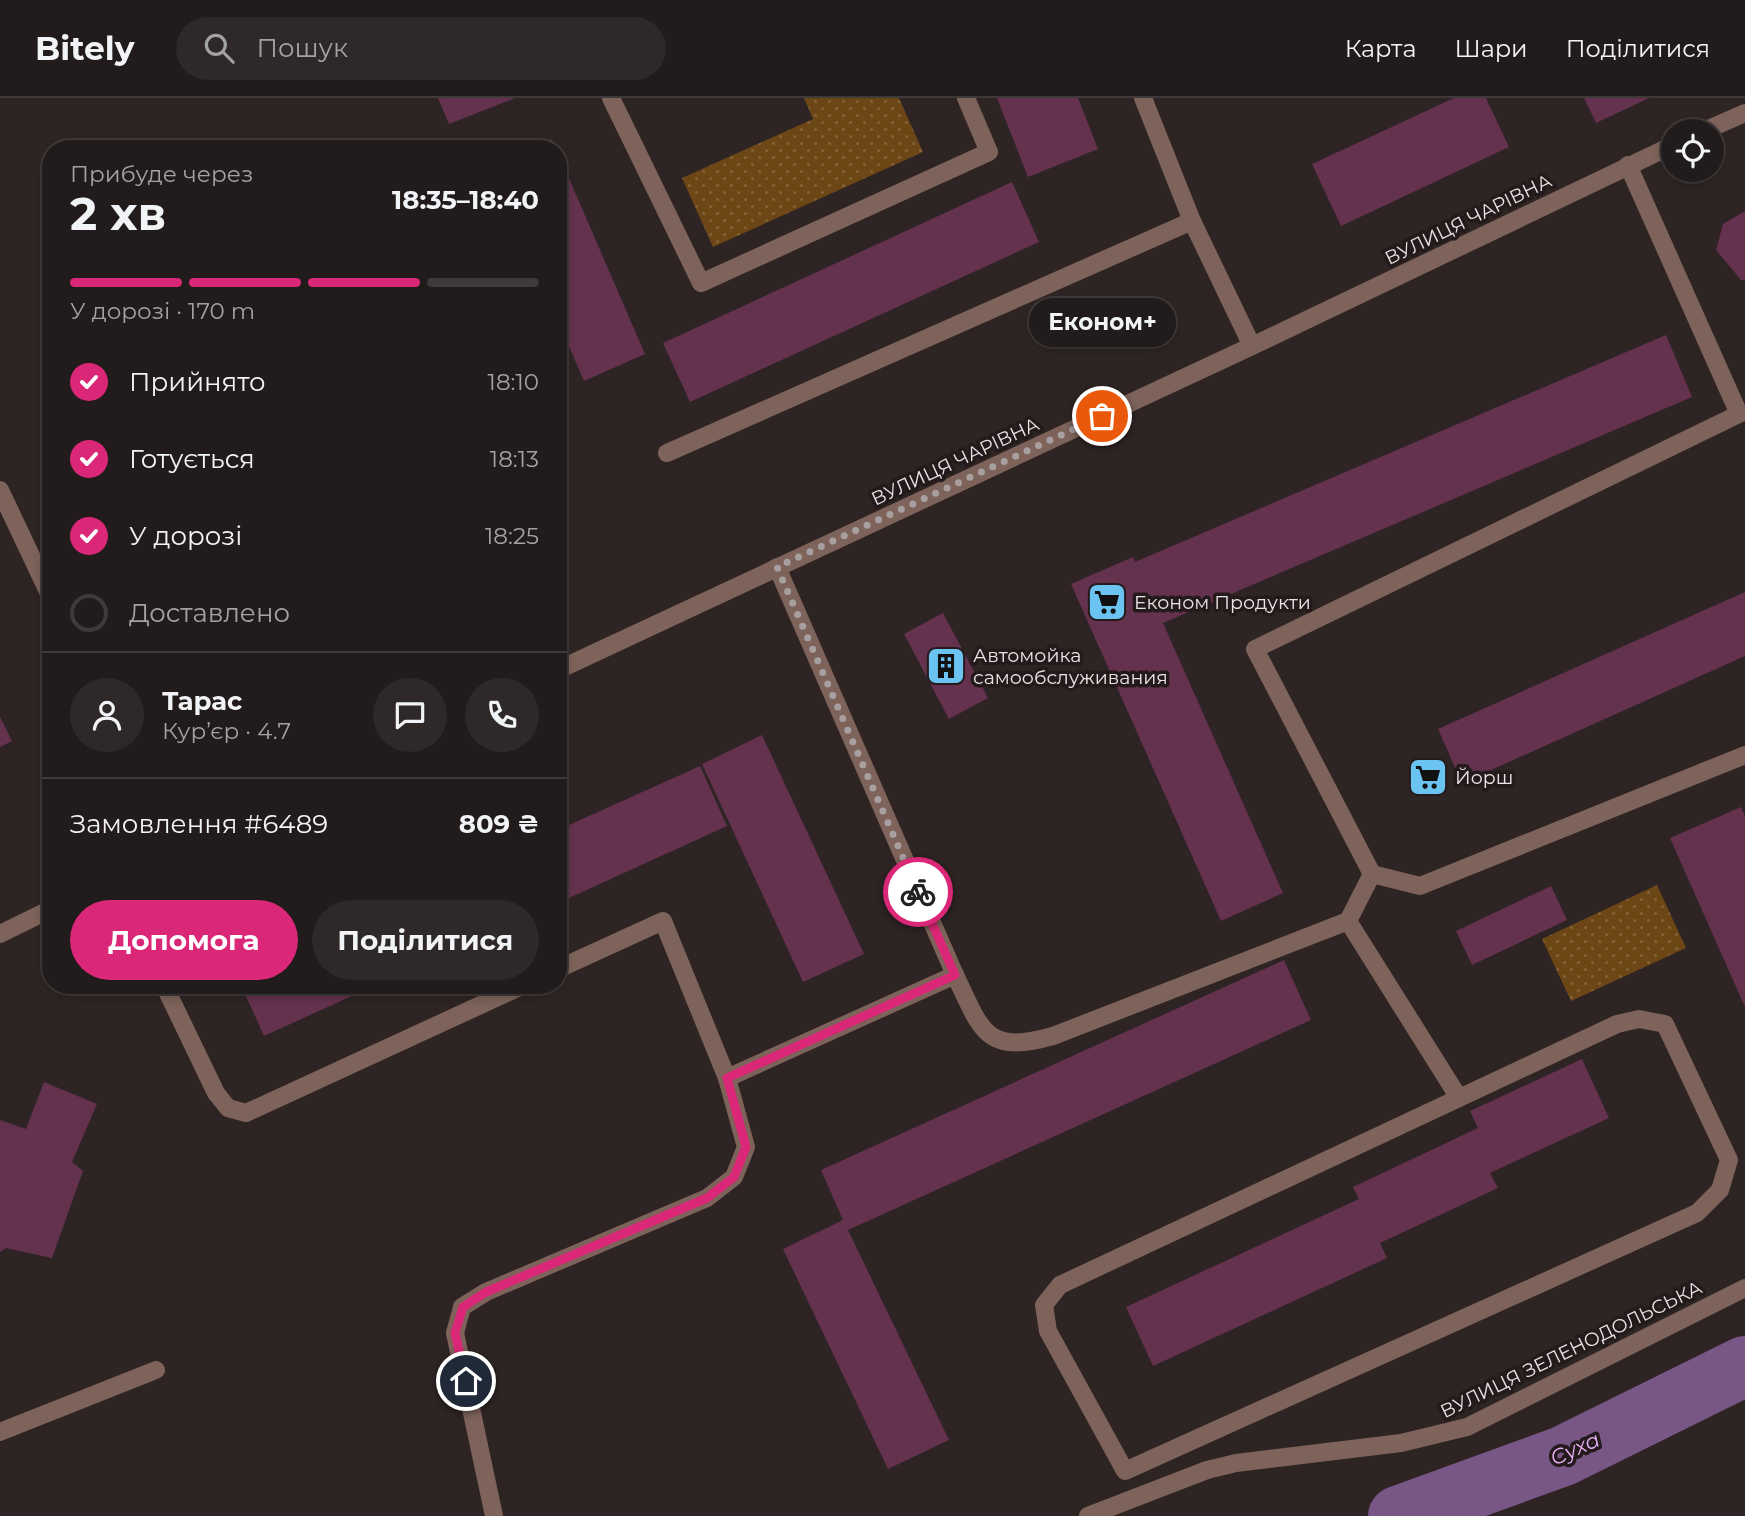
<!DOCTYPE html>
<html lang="uk">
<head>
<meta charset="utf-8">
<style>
  body { margin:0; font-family:Montserrat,sans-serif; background:#2e2828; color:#f1f3f6; height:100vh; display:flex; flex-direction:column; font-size:26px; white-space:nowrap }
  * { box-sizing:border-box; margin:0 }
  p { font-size:23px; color:#a2a1a3 }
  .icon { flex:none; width:38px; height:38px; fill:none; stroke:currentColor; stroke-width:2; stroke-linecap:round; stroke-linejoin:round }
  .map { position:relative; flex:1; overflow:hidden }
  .panel { position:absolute; left:42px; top:42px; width:525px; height:854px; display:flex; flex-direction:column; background:#221b1b; border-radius:28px; box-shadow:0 4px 10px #0003,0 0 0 2px #3f393a }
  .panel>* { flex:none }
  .fabs { position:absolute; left:1661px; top:21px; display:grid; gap:14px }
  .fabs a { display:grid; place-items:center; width:63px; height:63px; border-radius:50%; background:#221b1b; box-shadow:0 4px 10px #0003,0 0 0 2px #3f393a; font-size:35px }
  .pin { position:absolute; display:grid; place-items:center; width:60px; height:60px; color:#fff; margin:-30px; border:4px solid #fff; border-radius:50%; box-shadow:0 2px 7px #0007 }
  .courier { position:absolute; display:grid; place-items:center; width:70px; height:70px; margin:-35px; border:5px solid #db2777; border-radius:50%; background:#fff; color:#222; box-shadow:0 2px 9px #0007 }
  .bubble { position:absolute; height:49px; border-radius:24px; background:#221b1b; box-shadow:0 4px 10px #0003,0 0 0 2px #3f393a; font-size:23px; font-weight:700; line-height:49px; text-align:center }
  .head em { font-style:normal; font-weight:700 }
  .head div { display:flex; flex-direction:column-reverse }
  .head { display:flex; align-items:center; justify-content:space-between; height:119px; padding:0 28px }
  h1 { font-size:46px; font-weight:700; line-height:52px }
  .bar { display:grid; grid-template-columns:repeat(4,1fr); gap:10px 7px; align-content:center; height:84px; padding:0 28px }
  .bar i { height:9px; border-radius:5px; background:#3f393a }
  .bar .on { background:#db2777 }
  .bar p { grid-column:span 4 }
  .line { display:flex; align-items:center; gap:18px; padding:0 28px; border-top:2px solid #3f393a }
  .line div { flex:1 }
  .round { display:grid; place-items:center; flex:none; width:74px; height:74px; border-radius:37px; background:#2e2828 }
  ol { padding:0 28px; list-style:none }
  li { display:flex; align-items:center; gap:21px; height:77px }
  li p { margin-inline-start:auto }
  li .icon { padding:7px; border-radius:50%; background:#db2777; color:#fff; stroke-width:4 }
  li:last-child { color:#a2a1a3 }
  li i { width:38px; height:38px; border:4px solid #3f393a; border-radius:50% }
  .button { display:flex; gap:14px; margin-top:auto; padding:14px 28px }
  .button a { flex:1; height:80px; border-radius:42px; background:#db2777; color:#fff; font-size:28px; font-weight:700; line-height:80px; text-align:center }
  .button a+a { background:#2e2828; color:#f1f3f6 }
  header { display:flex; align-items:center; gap:42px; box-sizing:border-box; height:98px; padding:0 35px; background:#221b1b; border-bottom:2px solid #3f393a }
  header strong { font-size:33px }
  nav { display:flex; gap:38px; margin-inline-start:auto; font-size:24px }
  .search { width:490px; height:63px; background:#2e2828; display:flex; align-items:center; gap:18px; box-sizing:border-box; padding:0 24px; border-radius:38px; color:#a2a1a3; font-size:26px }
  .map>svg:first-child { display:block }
  .park { fill:url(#park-dots) }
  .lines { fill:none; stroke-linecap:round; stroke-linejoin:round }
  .river { stroke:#785685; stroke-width:60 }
  .building { fill:#64314f }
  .service { stroke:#7d6359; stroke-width:18 }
  .minor { stroke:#7d6359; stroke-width:18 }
  .tertiary { stroke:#7d6359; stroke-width:18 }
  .done { stroke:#a8a0a0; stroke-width:7; stroke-dasharray:0 12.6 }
  .route { stroke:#db2777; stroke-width:9 }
  .labels { text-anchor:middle; stroke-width:7; stroke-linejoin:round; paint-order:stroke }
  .street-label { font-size:19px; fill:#e9e3e3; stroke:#241a1b }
  .poi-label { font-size:19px; fill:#e9e3e3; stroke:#241a1b; text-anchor:start }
  .water-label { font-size:21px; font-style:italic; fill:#e6b0f8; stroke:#241a1b }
</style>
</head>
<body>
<header>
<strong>Bitely</strong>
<div class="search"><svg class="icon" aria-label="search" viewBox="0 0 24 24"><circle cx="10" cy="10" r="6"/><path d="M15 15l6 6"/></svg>Пошук</div>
<nav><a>Карта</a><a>Шари</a><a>Поділитися</a></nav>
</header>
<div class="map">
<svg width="1745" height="1418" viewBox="0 0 1745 1418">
  <defs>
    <pattern id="park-dots" width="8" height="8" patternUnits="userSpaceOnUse" patternTransform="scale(1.75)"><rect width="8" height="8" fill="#6c4614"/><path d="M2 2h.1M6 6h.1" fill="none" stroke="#816136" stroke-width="1.8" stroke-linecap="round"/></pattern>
  </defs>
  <rect width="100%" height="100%" fill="#2e2424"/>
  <g class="park">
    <path d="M 804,0 L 899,0 L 923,54 L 713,149 L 682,80 L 813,21 Z"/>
    <path d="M 1657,787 L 1686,850 L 1571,903 L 1542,841 Z"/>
  </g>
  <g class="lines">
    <path class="river" d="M 1398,1418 L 1563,1358 L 1745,1268"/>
  </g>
  <g class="building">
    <path d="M 438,0 L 515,0 L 449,26 Z"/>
    <path d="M 997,0 L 1078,0 L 1098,51 L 1028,79 Z"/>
    <path d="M 1454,0 L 1486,0 L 1509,49 L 1341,128 L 1312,66 Z"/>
    <path d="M 1584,0 L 1649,0 L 1596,25 Z"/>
    <path d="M 552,41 L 556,51 L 529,51 Z"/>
    <path d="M 558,55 L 645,256 L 584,283 L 558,223 Z"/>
    <path d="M 1012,84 L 1039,144 L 690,304 L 663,245 Z"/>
    <path d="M 1745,113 L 1745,182 L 1741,182 L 1716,152 L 1723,126 Z"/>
    <path d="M 1666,237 L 1692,299 L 1163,525 L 1283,795 L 1221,823 L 1071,486 L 1133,459 L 1135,464 Z"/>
    <path d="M 1745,494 L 1745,558 L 1462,685 L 1438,631 Z"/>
    <path d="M 943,515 L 988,600 L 949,621 L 904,536 Z"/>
    <path d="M 0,619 L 12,643 L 0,649 Z"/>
    <path d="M 762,637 L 864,856 L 803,884 L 702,666 Z"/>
    <path d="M 700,668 L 727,728 L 558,805 L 558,732 Z"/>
    <path d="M 1741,709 L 1745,718 L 1745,909 L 1670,740 Z"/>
    <path d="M 1551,788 L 1567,822 L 1472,867 L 1456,833 Z"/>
    <path d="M 1284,862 L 1311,922 L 848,1132 L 949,1342 L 888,1371 L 783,1151 L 843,1122 L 821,1072 Z"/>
    <path d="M 241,887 L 376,887 L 264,938 Z"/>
    <path d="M 1582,961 L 1609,1020 L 1490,1075 L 1498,1090 L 1380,1145 L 1387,1160 L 1153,1268 L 1126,1209 L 1359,1101 L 1353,1089 L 1478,1030 L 1470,1013 Z"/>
    <path d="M 44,984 L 97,1006 L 72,1064 L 83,1073 L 52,1160 L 6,1150 L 0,1154 L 0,1022 L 26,1031 Z"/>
  </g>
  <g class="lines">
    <g class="service">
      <path d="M 611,0 L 701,185 L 989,54 L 966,0"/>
      <path d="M 0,392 L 51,500"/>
      <path d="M 777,469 L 955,877 C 982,933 985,957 1053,938 L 1348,823 L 1372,776 L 1420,788 L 1745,657"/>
      <path d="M 1372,776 L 1255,551 L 1739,316 L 1628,67"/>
      <path d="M 1348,823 L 1459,1000"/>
      <path d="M 164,887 L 216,995 L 228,1010 L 246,1015 L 524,887"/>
      <path d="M 1639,921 L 1665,926 L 1729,1062 L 1720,1092 L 1697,1115 L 1125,1373 L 1048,1233 L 1044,1207 L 1060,1187 L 1617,926 Z"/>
      <path d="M 727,980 L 955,877"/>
      <path d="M 455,1235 L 462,1209 L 486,1194 L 707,1100 L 734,1079 L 746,1049 L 727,980 L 663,823 L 558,871"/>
      <path d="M 0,1334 L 156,1272"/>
    </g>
    <g class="minor">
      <path d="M 1143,0 L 1192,123 L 1252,248"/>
      <path d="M 667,355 L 1192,123"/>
      <path d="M 455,1235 L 494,1418"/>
      <path d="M 1088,1418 L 1207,1372 L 1236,1365 L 1401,1345 L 1467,1329 L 1745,1190"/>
    </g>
    <g class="tertiary">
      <path d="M 1704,33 L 1745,15"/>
      <path d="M 558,572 L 1252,248 L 1673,47"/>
      <path d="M 0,836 L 51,811"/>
    </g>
  </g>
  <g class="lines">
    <path class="done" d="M 918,794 L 777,469 L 1102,318"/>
    <path class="route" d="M 466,1283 L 455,1235 L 463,1209 L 486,1194 L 707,1100 L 734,1079 L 746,1049 L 727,980 L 955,877 L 918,794"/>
  </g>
  <defs>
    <g id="supermarket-square" transform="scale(2.0125)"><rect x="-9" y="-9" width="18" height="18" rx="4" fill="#6ac3f1" stroke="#241a1b"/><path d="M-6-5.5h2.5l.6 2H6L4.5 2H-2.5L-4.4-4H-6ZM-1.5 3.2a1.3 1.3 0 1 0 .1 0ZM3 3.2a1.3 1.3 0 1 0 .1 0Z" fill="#111"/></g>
    <g id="building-square" transform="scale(2.0125)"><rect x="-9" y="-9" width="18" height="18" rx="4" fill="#6ac3f1" stroke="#241a1b"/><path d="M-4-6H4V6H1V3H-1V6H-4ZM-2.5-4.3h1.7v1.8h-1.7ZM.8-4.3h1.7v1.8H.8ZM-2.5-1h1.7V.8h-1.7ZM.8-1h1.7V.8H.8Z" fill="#111"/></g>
  </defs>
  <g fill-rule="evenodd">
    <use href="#supermarket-square" x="1107" y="504"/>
    <use href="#building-square" x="946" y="568"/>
    <use href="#supermarket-square" x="1428" y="679"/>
  </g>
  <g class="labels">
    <g class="street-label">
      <text transform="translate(1468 121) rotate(-26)" y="7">ВУЛИЦЯ ЧАРІВНА</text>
      <text transform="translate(955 363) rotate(-25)" y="7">ВУЛИЦЯ ЧАРІВНА</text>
      <text transform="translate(1571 1251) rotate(-26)" y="7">ВУЛИЦЯ ЗЕЛЕНОДОЛЬСЬКА</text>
    </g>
    <g class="poi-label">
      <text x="1134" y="511">Економ Продукти</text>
      <text x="973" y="564">Автомойка<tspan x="973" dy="22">самообслуживания</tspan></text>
      <text x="1455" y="686">Йорш</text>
    </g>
    <g class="water-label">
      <text transform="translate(1575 1351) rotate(-24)" y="7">Суха</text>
    </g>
  </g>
</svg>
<div class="fabs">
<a><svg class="icon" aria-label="locate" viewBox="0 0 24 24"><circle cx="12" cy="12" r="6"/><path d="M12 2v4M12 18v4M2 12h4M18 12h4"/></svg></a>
</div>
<div class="pin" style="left:1102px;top:318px;background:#ea580c"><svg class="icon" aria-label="bag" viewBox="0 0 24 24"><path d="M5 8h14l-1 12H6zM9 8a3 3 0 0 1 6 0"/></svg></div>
<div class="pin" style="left:466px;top:1283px;background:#1f2937"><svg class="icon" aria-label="home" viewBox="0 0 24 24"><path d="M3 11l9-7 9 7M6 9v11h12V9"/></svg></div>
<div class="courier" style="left:918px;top:794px"><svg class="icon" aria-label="bike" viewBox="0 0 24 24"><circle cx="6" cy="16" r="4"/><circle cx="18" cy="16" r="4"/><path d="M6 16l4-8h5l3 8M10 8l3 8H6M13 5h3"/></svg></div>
<div class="bubble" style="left:1029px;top:200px;width:147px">Економ+</div>
<section class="panel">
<div class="head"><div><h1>2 хв</h1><p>Прибуде через</p></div><em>18:35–18:40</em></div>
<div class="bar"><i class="on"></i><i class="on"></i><i class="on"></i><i></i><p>У дорозі · 170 m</p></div>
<ol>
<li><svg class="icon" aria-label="check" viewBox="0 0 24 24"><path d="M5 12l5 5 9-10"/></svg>Прийнято<p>18:10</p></li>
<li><svg class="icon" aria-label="check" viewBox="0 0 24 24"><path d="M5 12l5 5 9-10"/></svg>Готується<p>18:13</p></li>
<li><svg class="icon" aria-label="check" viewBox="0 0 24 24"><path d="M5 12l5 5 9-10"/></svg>У дорозі<p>18:25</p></li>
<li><i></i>Доставлено</li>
</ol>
<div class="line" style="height:126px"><a class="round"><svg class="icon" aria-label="person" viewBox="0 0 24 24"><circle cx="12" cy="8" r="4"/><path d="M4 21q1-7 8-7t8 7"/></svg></a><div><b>Тарас</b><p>Кур’єр · 4.7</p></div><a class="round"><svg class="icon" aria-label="chat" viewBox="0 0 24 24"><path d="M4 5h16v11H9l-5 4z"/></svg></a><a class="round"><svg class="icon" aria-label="phone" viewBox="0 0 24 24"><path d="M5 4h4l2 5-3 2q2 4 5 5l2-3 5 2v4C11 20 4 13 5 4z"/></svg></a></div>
<div class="line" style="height:91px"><div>Замовлення #6489</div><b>809 ₴</b></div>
<div class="button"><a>Допомога</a><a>Поділитися</a></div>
</section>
</div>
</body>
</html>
